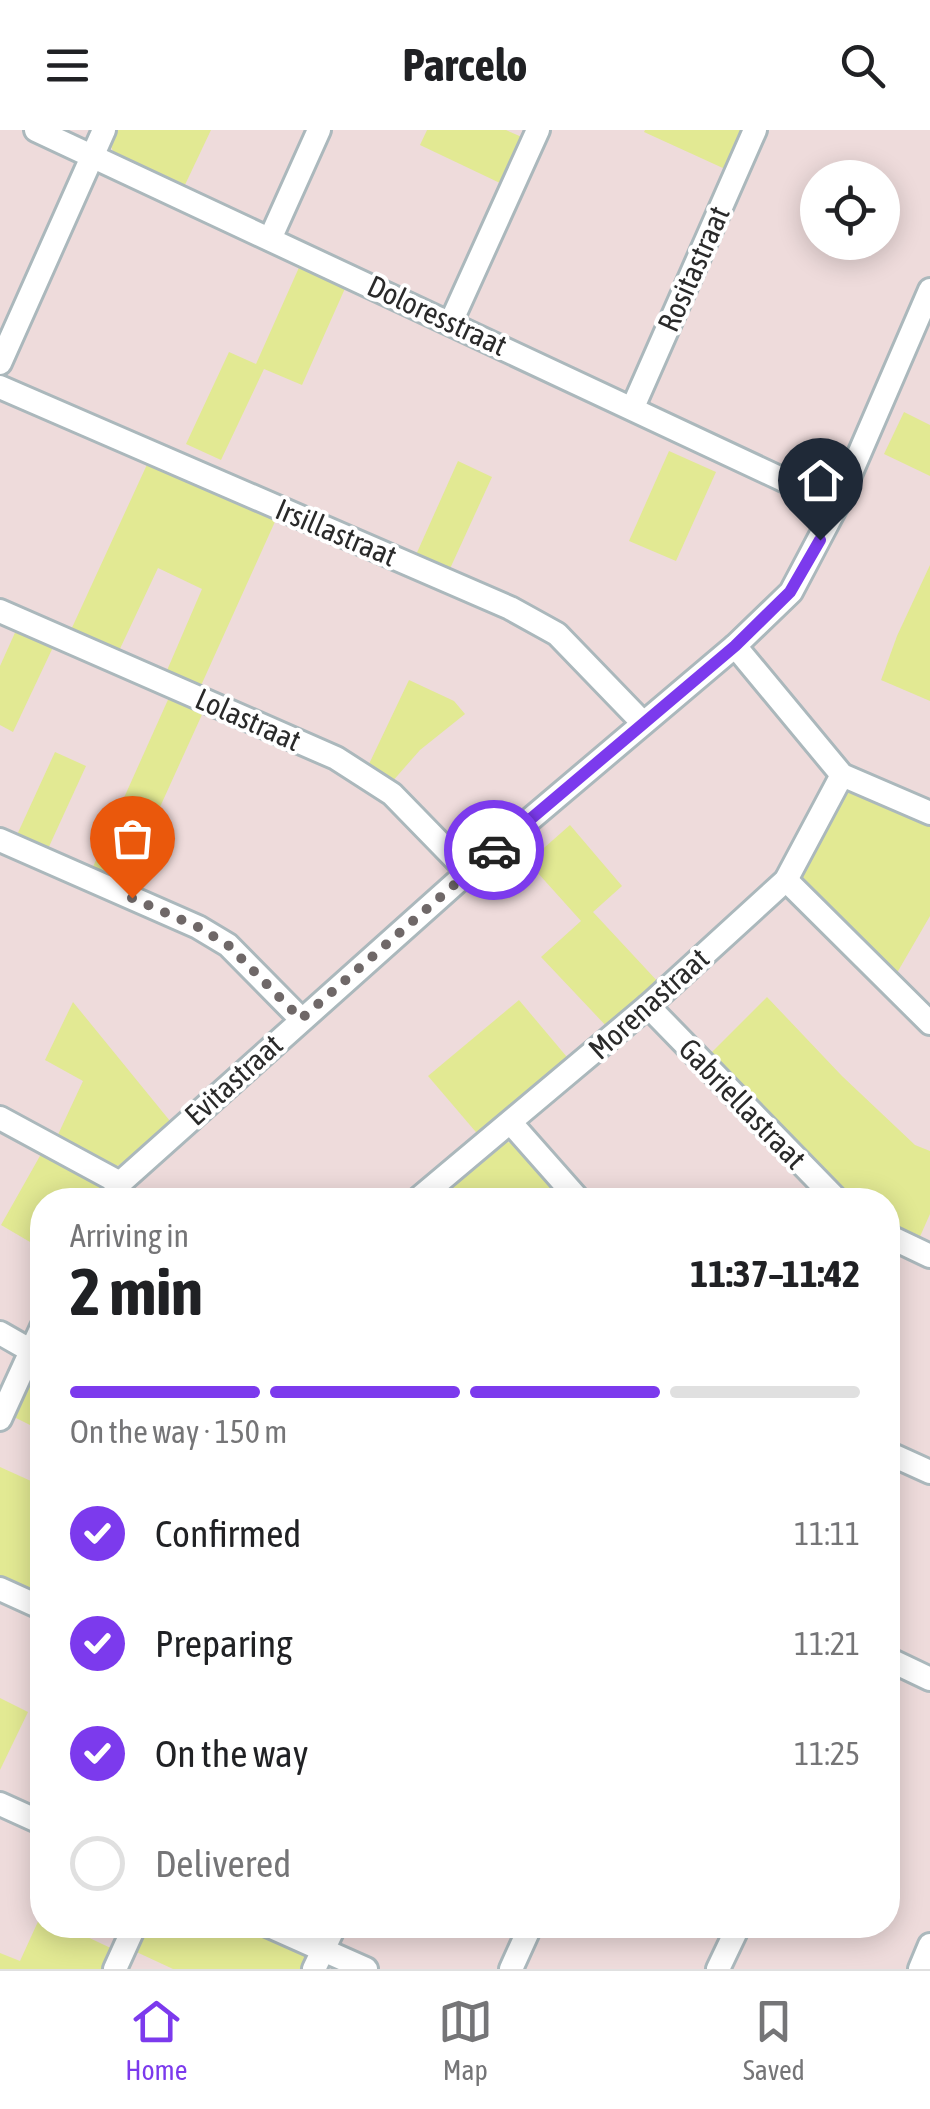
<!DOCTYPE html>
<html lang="en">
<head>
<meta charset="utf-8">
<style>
  body { margin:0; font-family:"Asap Condensed",sans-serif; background:#f2f2f2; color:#202124; height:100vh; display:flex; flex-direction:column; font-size:38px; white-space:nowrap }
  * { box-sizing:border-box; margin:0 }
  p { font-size:32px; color:#757577 }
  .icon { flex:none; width:55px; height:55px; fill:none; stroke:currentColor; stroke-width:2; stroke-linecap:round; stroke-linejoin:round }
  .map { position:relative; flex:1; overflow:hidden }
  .details { position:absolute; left:30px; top:1058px; width:870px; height:750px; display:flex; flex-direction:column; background:#fff; border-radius:40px; box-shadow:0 5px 25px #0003 }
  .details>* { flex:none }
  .fabs { position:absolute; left:800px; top:30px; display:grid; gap:20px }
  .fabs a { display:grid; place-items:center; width:100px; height:100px; border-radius:50%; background:#fff; box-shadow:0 5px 25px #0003; font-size:50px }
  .pin { position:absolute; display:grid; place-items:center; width:85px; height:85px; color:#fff; margin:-102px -42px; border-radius:50% 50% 50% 0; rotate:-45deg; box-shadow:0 0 10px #0007 }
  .pin .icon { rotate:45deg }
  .courier { position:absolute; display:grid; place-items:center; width:100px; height:100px; margin:-50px; border:8px solid #7c3aed; border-radius:50%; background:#fff; color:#222; box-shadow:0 2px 12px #0007 }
  .overview em { font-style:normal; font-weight:700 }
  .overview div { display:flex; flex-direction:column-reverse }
  .overview { display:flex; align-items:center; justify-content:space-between; height:170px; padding:0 40px }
  h1 { font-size:65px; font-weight:700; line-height:75px }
  .bar { display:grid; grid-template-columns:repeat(4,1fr); gap:15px 10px; align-content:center; height:120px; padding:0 40px }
  .bar i { height:12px; border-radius:8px; background:#e0e0e0 }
  .bar .current { background:#7c3aed }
  .bar p { grid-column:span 4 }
  ol { padding:0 40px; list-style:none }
  li { display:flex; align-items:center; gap:30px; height:110px }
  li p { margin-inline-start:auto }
  li .icon { padding:10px; border-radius:50%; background:#7c3aed; color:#fff; stroke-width:4 }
  li:last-child { color:#757577 }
  li i { width:55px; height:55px; border:5px solid #e0e0e0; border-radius:50% }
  header { display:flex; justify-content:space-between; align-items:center; height:130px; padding:0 40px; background:#fff; font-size:45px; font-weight:700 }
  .dock { display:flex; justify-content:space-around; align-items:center; height:140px; border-top:2px solid #e0e0e0; background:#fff; font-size:28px; color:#757577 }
  .dock a { display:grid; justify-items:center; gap:5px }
  .dock .current { color:#7c3aed }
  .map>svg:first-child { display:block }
  .green { fill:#e2e993 }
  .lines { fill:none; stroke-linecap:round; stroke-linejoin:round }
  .street-casing { stroke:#abb8bc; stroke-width:28 }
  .street { stroke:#fff; stroke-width:22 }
  .done { stroke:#6f6868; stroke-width:10; stroke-dasharray:0 18 }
  .route { stroke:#7c3aed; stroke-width:12 }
  .labels { text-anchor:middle; stroke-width:8; stroke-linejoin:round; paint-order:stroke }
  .street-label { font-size:30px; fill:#2a2a2a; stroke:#fff }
</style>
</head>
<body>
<header><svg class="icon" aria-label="menu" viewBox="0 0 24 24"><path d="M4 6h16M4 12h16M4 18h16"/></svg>Parcelo<svg class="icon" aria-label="search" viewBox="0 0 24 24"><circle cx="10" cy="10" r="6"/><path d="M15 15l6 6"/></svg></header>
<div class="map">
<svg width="930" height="1839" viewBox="0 0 930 1839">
  <rect width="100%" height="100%" fill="#eedbdb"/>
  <g class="green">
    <path d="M 114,0 L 211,0 L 183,59 L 115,26 L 110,14 Z"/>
    <path d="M 427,0 L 506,0 L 524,8 L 502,54 L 420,15 Z"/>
    <path d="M 645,0 L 743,0 L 725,39 L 644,2 Z"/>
    <path d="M 301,133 L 347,154 L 302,255 L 264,239 L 221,330 L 186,314 L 229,222 L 256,234 Z"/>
    <path d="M 904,282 L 930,295 L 930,346 L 884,324 Z"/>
    <path d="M 669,321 L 716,342 L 676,431 L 629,411 Z"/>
    <path d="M 150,328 L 278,385 L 199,560 L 165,545 L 202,459 L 158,438 L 118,523 L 70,502 Z"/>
    <path d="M 458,331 L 492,347 L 448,443 L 415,427 Z"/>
    <path d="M 930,435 L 930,571 L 881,550 L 897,506 Z"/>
    <path d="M 18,496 L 55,513 L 13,602 L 0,595 L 0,536 Z"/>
    <path d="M 409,550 L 454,571 L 465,584 L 420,620 L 391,653 L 369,634 Z"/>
    <path d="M 171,563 L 205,578 L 125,754 L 92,739 Z"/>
    <path d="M 55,622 L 86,636 L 47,721 L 16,707 Z"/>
    <path d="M 855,660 L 930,690 L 930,786 L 894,848 L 809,764 L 800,739 L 842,663 Z"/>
    <path d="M 570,695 L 622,756 L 593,782 L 660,854 L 609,899 L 541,827 L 581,791 L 528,732 Z"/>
    <path d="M 767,867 L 842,946 L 915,1015 L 930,1021 L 930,1084 L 918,1111 L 888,1097 L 888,1070 L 853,1070 L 787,1012 L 707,927 Z"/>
    <path d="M 519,870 L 572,933 L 481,1008 L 428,946 Z"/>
    <path d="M 73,872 L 170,991 L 132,1028 L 115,1037 L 55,1011 L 83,951 L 45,930 Z"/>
    <path d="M 506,1012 L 516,1013 L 570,1070 L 454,1070 L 443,1057 L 498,1013 Z"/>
    <path d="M 45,1017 L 101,1052 L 103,1058 L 97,1070 L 42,1070 L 42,1119 L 1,1095 Z"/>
    <path d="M 42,1240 L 42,1301 L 12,1286 L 30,1248 Z"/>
    <path d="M 0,1337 L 42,1356 L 42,1473 L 0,1453 Z"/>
    <path d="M 0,1568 L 28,1582 L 0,1640 Z"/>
    <path d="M 41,1785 L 42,1795 L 62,1795 L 117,1821 L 109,1839 L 0,1839 L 0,1823 L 20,1831 Z"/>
    <path d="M 140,1795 L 248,1795 L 301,1820 L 307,1826 L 308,1839 L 173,1839 L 130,1819 Z"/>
  </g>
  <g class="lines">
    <g class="street-casing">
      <g id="street">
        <path d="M 36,0 L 837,375"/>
        <path d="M 270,109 L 319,0"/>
        <path d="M 451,192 L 538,0"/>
        <path d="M 0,233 L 104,0"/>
        <path d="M 0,257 L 510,478 L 557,504 L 643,593"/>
        <path d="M 633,277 L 755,0"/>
        <path d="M 0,481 L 336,628 L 392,664 L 468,742"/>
        <path d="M 735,516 L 842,645 L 930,683"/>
        <path d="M 0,710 L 198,797 L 228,815 L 301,889"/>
        <path d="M 786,750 L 930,893"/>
        <path d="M 648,876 L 837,1070"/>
        <path d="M 0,988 L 120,1053"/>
        <path d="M 511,993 L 579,1070"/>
        <path d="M 110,1070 L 120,1053 L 468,742 L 735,516 L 791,462 L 837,375 L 930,160"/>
        <path d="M 417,1070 L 648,876 L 786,750 L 842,645"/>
        <path d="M 888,1106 L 930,1126"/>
        <path d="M 0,1203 L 42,1227"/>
        <path d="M 0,1289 L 42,1197"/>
        <path d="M 888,1323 L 930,1342"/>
        <path d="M 0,1459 L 42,1478"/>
        <path d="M 888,1529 L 930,1549"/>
        <path d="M 0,1674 L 42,1693"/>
        <path d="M 267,1795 L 366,1839"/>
        <path d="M 115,1839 L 135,1795"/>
        <path d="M 314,1839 L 335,1795"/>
        <path d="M 511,1839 L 531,1795"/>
        <path d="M 718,1839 L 739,1795"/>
        <path d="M 920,1839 L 930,1815"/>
      </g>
    </g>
    <use href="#street" class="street"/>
  </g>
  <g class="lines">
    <path class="done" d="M 132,768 L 198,797 L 228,815 L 301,889 L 494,720"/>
    <path class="route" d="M 494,720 L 735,516 L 790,462 L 820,410"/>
  </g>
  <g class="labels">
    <g class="street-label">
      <text transform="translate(694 139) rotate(-66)" y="10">Rositastraat</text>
      <text transform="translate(437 186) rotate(25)" y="10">Doloresstraat</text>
      <text transform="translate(336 403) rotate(23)" y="10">Irsillastraat</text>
      <text transform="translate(248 590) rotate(24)" y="10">Lolastraat</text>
      <text transform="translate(649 874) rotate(-42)" y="10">Morenastraat</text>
      <text transform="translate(234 950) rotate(-42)" y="10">Evitastraat</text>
      <text transform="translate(742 974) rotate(46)" y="10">Gabriellastraat</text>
    </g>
  </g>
</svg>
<div class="fabs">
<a><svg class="icon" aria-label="locate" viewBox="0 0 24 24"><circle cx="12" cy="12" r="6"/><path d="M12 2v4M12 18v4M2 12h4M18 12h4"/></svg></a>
</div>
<div class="pin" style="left:132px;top:768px;background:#ea580c"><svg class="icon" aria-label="bag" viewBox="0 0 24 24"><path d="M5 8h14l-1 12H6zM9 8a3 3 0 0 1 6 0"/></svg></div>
<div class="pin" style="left:820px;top:410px;background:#1f2937"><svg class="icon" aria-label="home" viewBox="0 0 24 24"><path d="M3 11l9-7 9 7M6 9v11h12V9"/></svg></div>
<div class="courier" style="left:494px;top:720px"><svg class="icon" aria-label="car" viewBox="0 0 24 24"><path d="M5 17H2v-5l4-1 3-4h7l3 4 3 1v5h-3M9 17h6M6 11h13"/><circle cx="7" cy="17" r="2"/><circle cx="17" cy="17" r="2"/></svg></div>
<section class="details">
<div class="overview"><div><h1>2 min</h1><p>Arriving in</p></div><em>11:37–11:42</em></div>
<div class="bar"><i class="current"></i><i class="current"></i><i class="current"></i><i></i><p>On the way · 150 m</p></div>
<ol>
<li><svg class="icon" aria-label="check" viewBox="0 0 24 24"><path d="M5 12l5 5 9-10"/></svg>Confirmed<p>11:11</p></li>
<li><svg class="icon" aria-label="check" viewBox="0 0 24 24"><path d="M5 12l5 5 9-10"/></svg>Preparing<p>11:21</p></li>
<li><svg class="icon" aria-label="check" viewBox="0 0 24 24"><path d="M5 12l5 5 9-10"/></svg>On the way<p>11:25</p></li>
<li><i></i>Delivered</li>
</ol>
</section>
</div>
<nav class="dock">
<a class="current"><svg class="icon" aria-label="home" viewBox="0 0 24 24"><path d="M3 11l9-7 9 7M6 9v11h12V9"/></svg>Home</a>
<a><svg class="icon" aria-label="map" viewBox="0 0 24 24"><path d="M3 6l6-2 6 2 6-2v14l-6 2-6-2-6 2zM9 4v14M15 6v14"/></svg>Map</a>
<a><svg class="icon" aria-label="saved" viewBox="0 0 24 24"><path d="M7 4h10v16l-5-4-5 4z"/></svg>Saved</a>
</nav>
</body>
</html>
